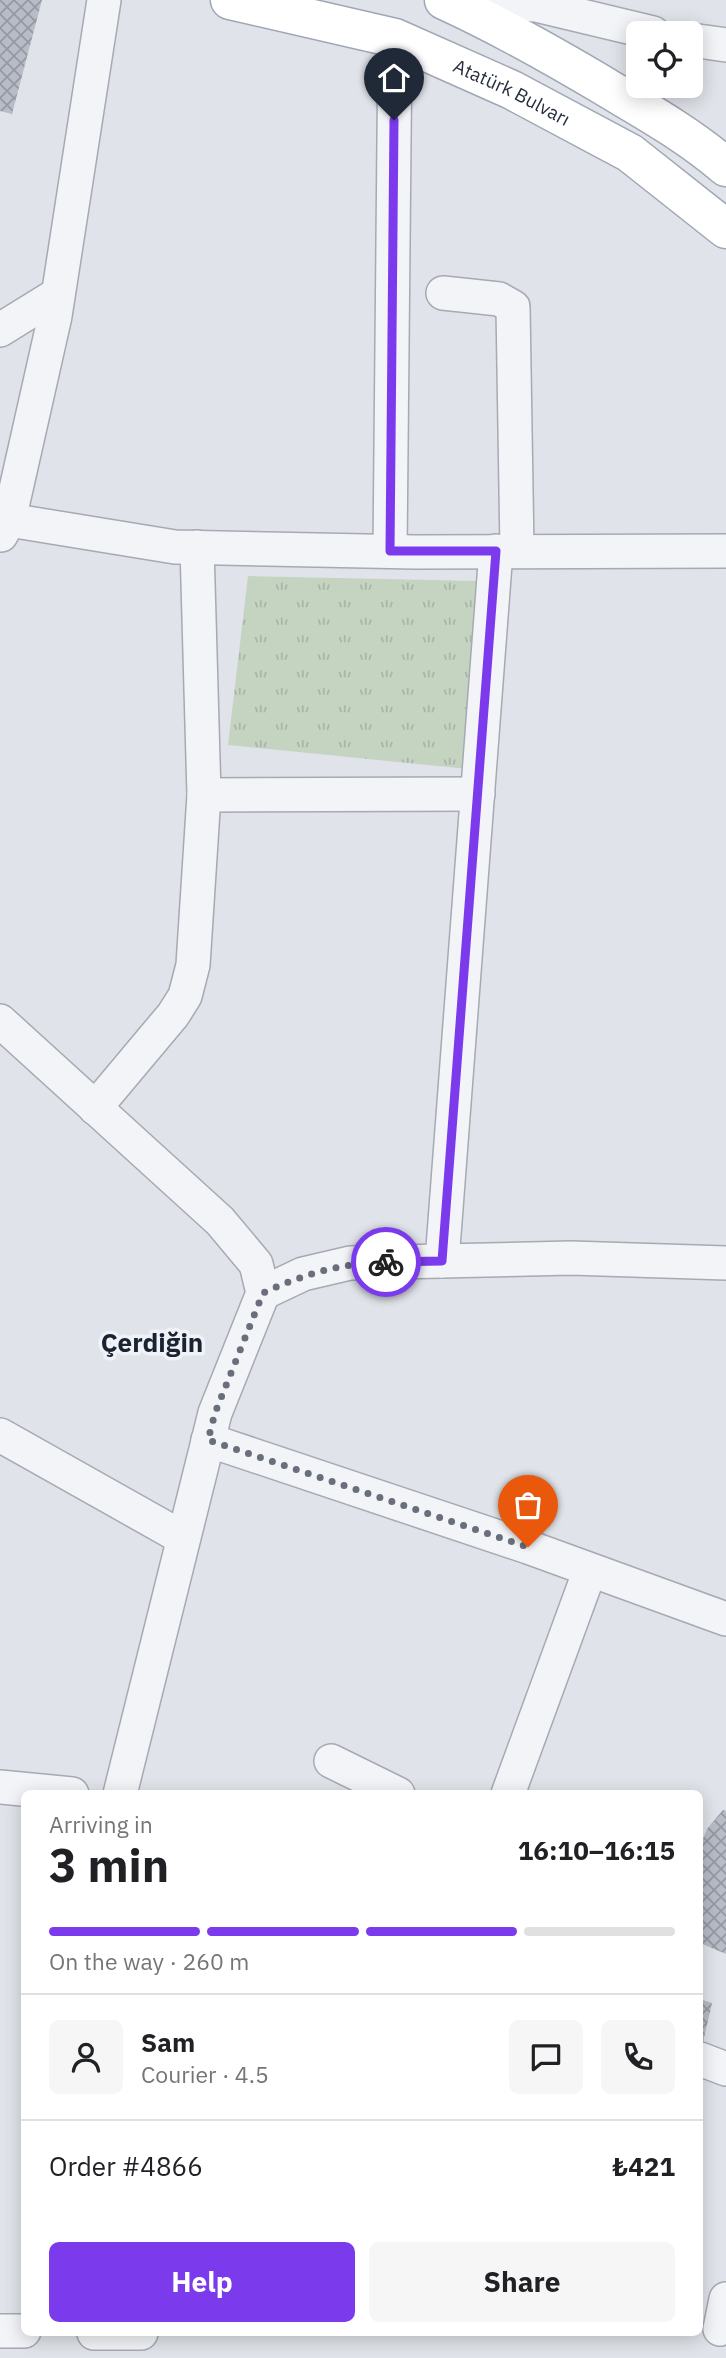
<!DOCTYPE html>
<html lang="en">
<head>
<meta charset="utf-8">
<style>
  body { margin:0; font-family:"IBM Plex Sans",sans-serif; background:#f6f6f6; color:#202124; height:100vh; display:flex; flex-direction:column; font-size:26px; white-space:nowrap }
  * { box-sizing:border-box; margin:0 }
  p { font-size:23px; color:#757577 }
  .icon { flex:none; width:38px; height:38px; fill:none; stroke:currentColor; stroke-width:2; stroke-linecap:round; stroke-linejoin:round }
  .map { position:relative; flex:1; overflow:hidden }
  .panel { position:absolute; left:21px; top:1790px; width:682px; height:546px; display:flex; flex-direction:column; background:#fff; border-radius:10px; box-shadow:0 4px 18px #0003 }
  .panel>* { flex:none }
  .fabs { position:absolute; left:626px; top:21px; display:grid; gap:14px }
  .fabs a { display:grid; place-items:center; width:77px; height:77px; border-radius:10px; background:#fff; box-shadow:0 4px 18px #0003; font-size:35px }
  .pin { position:absolute; display:grid; place-items:center; width:60px; height:60px; color:#fff; margin:-72px -30px; border-radius:50% 50% 50% 0; rotate:-45deg; box-shadow:0 0 7px #0007 }
  .pin .icon { rotate:45deg }
  .courier { position:absolute; display:grid; place-items:center; width:70px; height:70px; margin:-35px; border:5px solid #7c3aed; border-radius:50%; background:#fff; color:#222; box-shadow:0 2px 9px #0007 }
  .head em { font-style:normal; font-weight:700 }
  .head div { display:flex; flex-direction:column-reverse }
  .head { display:flex; align-items:center; justify-content:space-between; height:119px; padding:0 28px }
  h1 { font-size:46px; font-weight:700; line-height:52px }
  .bar { display:grid; grid-template-columns:repeat(4,1fr); gap:10px 7px; align-content:center; height:84px; padding:0 28px }
  .bar i { height:9px; border-radius:5px; background:#e0e0e0 }
  .bar .on { background:#7c3aed }
  .bar p { grid-column:span 4 }
  .line { display:flex; align-items:center; gap:18px; padding:0 28px; border-top:2px solid #e0e0e0 }
  .line div { flex:1 }
  .round { display:grid; place-items:center; flex:none; width:74px; height:74px; border-radius:10px; background:#f6f6f6 }
  .button { display:flex; gap:14px; margin-top:auto; padding:14px 28px }
  .button a { flex:1; height:80px; border-radius:10px; background:#7c3aed; color:#fff; font-size:28px; font-weight:700; line-height:80px; text-align:center }
  .button a+a { background:#f6f6f6; color:#202124 }
  .map>svg:first-child { display:block }
  .grass { fill:url(#grass-tufts) }
  .building { fill:url(#building-cross-hatch) }
  .lines { fill:none; stroke-linecap:round; stroke-linejoin:round }
  .minor-casing { stroke:#a5aab3; stroke-width:36 }
  .primary-casing { stroke:#9fa7b4; stroke-width:41 }
  .minor { stroke:#f2f4f7; stroke-width:33 }
  .primary { stroke:#fff; stroke-width:38 }
  .done { stroke:#686f7b; stroke-width:7; stroke-dasharray:0 12.6 }
  .route { stroke:#7c3aed; stroke-width:9 }
  .labels { text-anchor:middle; stroke-width:7; stroke-linejoin:round; paint-order:stroke }
  .street-label { font-size:19px; fill:#283040; stroke:#eff2f6 }
  .district-label { font-size:26px; font-weight:bold; fill:#1b2231; stroke:#eff2f6 }
</style>
</head>
<body>
<div class="map">
<svg width="726" height="2358" viewBox="0 0 726 2358">
  <defs>
    <pattern id="grass-tufts" width="24" height="20" patternUnits="userSpaceOnUse" patternTransform="scale(1.75)"><rect width="24" height="20" fill="#c5d3c1"/><path d="M3 7l-1-3M5 7V3M7 7l1-3M15 17l-1-3M17 17v-4M19 17l1-3" fill="none" stroke="#a9b5a7"/></pattern>
    <pattern id="building-cross-hatch" width="8" height="8" patternUnits="userSpaceOnUse" patternTransform="scale(1.75)"><rect width="8" height="8" fill="#b7bcc6"/><path d="M0 0l8 8M0 8l8-8" fill="none" stroke="#9599a2"/></pattern>
  </defs>
  <rect width="100%" height="100%" fill="#e0e3e9"/>
  <path class="grass" d="M 248,576 L 477,581 L 468,769 L 228,745 Z"/>
  <g class="building">
    <path d="M 0,0 L 42,0 L 12,114 L 0,111 Z"/>
    <path d="M 723,1810 L 726,1811 L 726,1954 L 700,1943 L 700,1846 L 707,1829 Z"/>
    <path d="M 700,1999 L 712,2003 L 701,2051 L 700,2050 Z"/>
  </g>
  <g class="lines">
    <g class="minor-casing">
      <g id="minor">
        <path d="M 449,2 L 536,5 L 653,33"/>
        <path d="M 691,40 L 726,45"/>
        <path d="M 443,293 L 499,299 L 513,307 L 517,551"/>
        <path d="M 0,330 L 58,294"/>
        <path d="M 0,511 L 9,520 L 175,547 L 415,552 L 726,551"/>
        <path d="M 1,535 L 9,520 L 55,316 L 104,0"/>
        <path d="M 390,551 L 395,38"/>
        <path d="M 204,795 L 478,794"/>
        <path d="M 0,1021 L 220,1221 L 256,1264 L 263,1293 L 215,1413 L 120,1794"/>
        <path d="M 95,1108 L 173,1015 L 185,996 L 193,965 L 204,795 L 197,547"/>
        <path d="M 442,1261 L 496,551"/>
        <path d="M 263,1293 L 303,1274 L 350,1263 L 571,1258 L 726,1263"/>
        <path d="M 0,1435 L 183,1538"/>
        <path d="M 208,1440 L 528,1547 L 726,1619"/>
        <path d="M 331,1761 L 398,1794"/>
        <path d="M 0,1787 L 72,1794"/>
        <path d="M 508,1794 L 590,1570"/>
        <path d="M 700,2059 L 726,2069"/>
        <path d="M 720,2329 L 726,2299"/>
        <path d="M 0,2331 L 24,2331"/>
        <path d="M 94,2333 L 141,2333"/>
      </g>
    </g>
    <g class="primary-casing">
      <g id="primary">
        <path id="s1" d="M 230,0 L 395,38 L 512,90 L 630,153 L 726,229"/>
        <path d="M 444,0 C 503,27 559,59 614,92 C 653,115 691,137 726,167"/>
      </g>
    </g>
    <use href="#minor" class="minor"/>
    <use href="#primary" class="primary"/>
  </g>
  <g class="lines">
    <path class="done" d="M 386,1262 C 341,1263 304,1274 263,1293 L 215,1413 L 208,1440 L 528,1547"/>
    <path class="route" d="M 386,1262 L 442,1261 L 496,551 L 390,551 L 394,120"/>
  </g>
  <g class="labels">
    <g class="street-label">
      <text dy="7" stroke="none"><textPath href="#s1" startOffset="298">Atatürk Bulvarı</textPath></text>
    </g>
    <g class="district-label">
      <text x="152" y="1352">Çerdiğin</text>
    </g>
  </g>
</svg>
<div class="fabs">
<a><svg class="icon" aria-label="locate" viewBox="0 0 24 24"><circle cx="12" cy="12" r="6"/><path d="M12 2v4M12 18v4M2 12h4M18 12h4"/></svg></a>
</div>
<div class="pin" style="left:528px;top:1547px;background:#ea580c"><svg class="icon" aria-label="bag" viewBox="0 0 24 24"><path d="M5 8h14l-1 12H6zM9 8a3 3 0 0 1 6 0"/></svg></div>
<div class="pin" style="left:394px;top:120px;background:#1f2937"><svg class="icon" aria-label="home" viewBox="0 0 24 24"><path d="M3 11l9-7 9 7M6 9v11h12V9"/></svg></div>
<div class="courier" style="left:386px;top:1262px"><svg class="icon" aria-label="bike" viewBox="0 0 24 24"><circle cx="6" cy="16" r="4"/><circle cx="18" cy="16" r="4"/><path d="M6 16l4-8h5l3 8M10 8l3 8H6M13 5h3"/></svg></div>
<section class="panel">
<div class="head"><div><h1>3 min</h1><p>Arriving in</p></div><em>16:10–16:15</em></div>
<div class="bar"><i class="on"></i><i class="on"></i><i class="on"></i><i></i><p>On the way · 260 m</p></div>
<div class="line" style="height:126px"><a class="round"><svg class="icon" aria-label="person" viewBox="0 0 24 24"><circle cx="12" cy="8" r="4"/><path d="M4 21q1-7 8-7t8 7"/></svg></a><div><b>Sam</b><p>Courier · 4.5</p></div><a class="round"><svg class="icon" aria-label="chat" viewBox="0 0 24 24"><path d="M4 5h16v11H9l-5 4z"/></svg></a><a class="round"><svg class="icon" aria-label="phone" viewBox="0 0 24 24"><path d="M5 4h4l2 5-3 2q2 4 5 5l2-3 5 2v4C11 20 4 13 5 4z"/></svg></a></div>
<div class="line" style="height:91px"><div>Order #4866</div><b>₺421</b></div>
<div class="button"><a>Help</a><a>Share</a></div>
</section>
</div>
</body>
</html>
